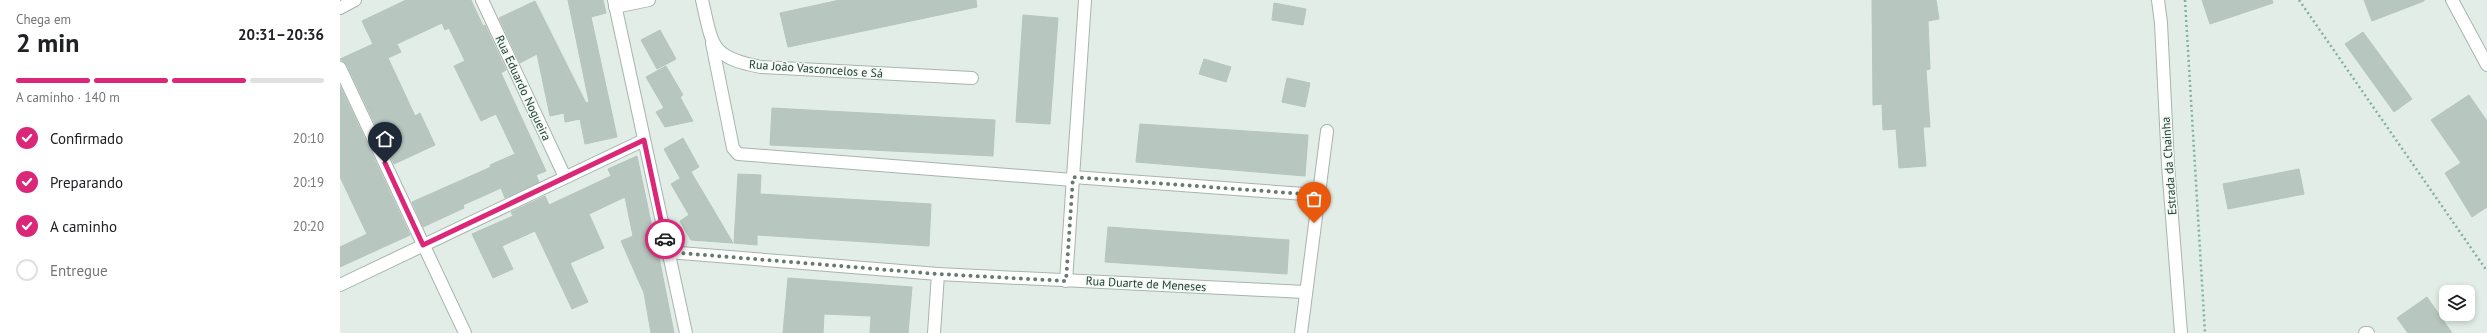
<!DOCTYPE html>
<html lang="pt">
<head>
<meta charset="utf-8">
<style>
  body { margin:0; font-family:"PT Sans",sans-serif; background:#f6f6f6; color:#202124; height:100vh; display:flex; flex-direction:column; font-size:15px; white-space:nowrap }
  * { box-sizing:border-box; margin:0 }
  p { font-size:13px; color:#757577 }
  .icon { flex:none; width:22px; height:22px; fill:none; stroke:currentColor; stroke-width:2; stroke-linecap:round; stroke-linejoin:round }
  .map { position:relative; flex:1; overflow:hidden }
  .panel { display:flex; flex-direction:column; background:#fff; width:340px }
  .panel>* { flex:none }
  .buttons { position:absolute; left:2099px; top:285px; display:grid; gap:8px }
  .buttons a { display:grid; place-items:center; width:36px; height:36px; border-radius:8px; background:#fff; box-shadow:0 2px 6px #0003; font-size:20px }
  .pin { position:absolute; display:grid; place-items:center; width:34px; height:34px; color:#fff; margin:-41px -17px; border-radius:50% 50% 50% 0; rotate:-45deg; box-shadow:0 0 4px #0007 }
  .pin .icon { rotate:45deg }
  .courier { position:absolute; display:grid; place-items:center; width:40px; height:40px; margin:-20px; border:3px solid #db2777; border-radius:50%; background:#fff; color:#222; box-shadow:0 1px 5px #0007 }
  .overview em { font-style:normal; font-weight:700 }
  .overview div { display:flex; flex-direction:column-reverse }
  .overview { display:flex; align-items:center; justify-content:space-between; height:68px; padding:0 16px }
  h1 { font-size:26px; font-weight:700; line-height:30px }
  .bar { display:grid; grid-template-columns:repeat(4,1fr); gap:6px 4px; align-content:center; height:48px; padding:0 16px }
  .bar i { height:5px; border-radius:3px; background:#e0e0e0 }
  .bar .selected { background:#db2777 }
  .bar p { grid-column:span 4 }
  ol { padding:0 16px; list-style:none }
  li { display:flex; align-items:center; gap:12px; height:44px }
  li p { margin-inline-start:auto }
  li .icon { padding:4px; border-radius:50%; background:#db2777; color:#fff; stroke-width:4 }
  li:last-child { color:#757577 }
  li i { width:22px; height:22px; border:2px solid #e0e0e0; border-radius:50% }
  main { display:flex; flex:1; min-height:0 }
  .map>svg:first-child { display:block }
  .building { fill:#b7c7bf; stroke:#b4c6bd }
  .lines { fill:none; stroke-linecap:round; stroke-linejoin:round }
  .minor-casing { stroke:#a5b5ad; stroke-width:14 }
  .path { stroke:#82b19c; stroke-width:2.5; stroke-dasharray:2 3; stroke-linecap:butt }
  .minor { stroke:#fff; stroke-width:12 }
  .done { stroke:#657b72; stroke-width:4; stroke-dasharray:0 7.2 }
  .route { stroke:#db2777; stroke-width:5 }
  .labels { text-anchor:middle; stroke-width:3; stroke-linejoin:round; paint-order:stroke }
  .street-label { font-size:12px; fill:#223e33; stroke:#f3f9f5 }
</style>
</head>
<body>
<main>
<section class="panel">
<div class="overview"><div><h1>2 min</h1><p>Chega em</p></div><em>20:31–20:36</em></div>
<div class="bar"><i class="selected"></i><i class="selected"></i><i class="selected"></i><i></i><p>A caminho · 140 m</p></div>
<ol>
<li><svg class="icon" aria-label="check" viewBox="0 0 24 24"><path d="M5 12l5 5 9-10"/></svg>Confirmado<p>20:10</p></li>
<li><svg class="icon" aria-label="check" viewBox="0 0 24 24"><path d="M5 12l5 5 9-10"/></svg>Preparando<p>20:19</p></li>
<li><svg class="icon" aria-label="check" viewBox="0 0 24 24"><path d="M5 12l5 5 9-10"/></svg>A caminho<p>20:20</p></li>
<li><i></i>Entregue</li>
</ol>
</section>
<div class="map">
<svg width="2147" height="333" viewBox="0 0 2147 333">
  <rect width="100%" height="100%" fill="#e2ede7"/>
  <g class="building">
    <path d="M 66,0 L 131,0 L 143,26 L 145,25 L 166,70 L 161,73 L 206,171 L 196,175 L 199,182 L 165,198 L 161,188 L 123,205 L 124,208 L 83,227 L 72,202 L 151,167 L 150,165 L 175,154 L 156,114 L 141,121 L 114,66 L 125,61 L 109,28 L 105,30 L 102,23 L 57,44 L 61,52 L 48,58 L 75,116 L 80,113 L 95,145 L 54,164 L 7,65 L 0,59 L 33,44 L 22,21 Z"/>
    <path d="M 228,0 L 263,0 L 266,13 L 251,17 L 277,137 L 245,144 L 240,119 L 225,122 L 224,113 L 210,116 L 197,54 L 180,63 L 159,18 L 195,1 L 246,103 L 249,102 Z"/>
    <path d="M 500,0 L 636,0 L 637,7 L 448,47 L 440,13 Z"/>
    <path d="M 1532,0 L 1596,0 L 1599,19 L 1588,21 L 1590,69 L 1586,70 L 1590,127 L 1583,127 L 1586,166 L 1559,168 L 1556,129 L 1543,130 L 1542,104 L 1533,105 Z"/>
    <path d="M 1862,0 L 1932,0 L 1933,3 L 1870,24 Z"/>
    <path d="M 2024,0 L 2084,0 L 2084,1 L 2032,21 Z"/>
    <path d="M 934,3 L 966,9 L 963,25 L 932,20 Z"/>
    <path d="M 683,15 L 718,18 L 710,124 L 676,122 Z"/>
    <path d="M 320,30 L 336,59 L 317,69 L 301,40 Z"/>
    <path d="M 2023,32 L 2072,99 L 2054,112 L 2005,44 Z"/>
    <path d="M 864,59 L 891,67 L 886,82 L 859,74 Z"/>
    <path d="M 326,66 L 343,95 L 340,97 L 353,121 L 325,127 L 316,112 L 324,108 L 306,77 Z"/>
    <path d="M 947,78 L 970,83 L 965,107 L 942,102 Z"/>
    <path d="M 0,86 L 70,235 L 0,267 L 0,247 L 27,234 L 0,177 Z"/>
    <path d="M 2129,95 L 2147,121 L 2147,207 L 2132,217 L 2105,173 L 2121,163 L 2091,120 Z"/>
    <path d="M 432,108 L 655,120 L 653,156 L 430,145 Z"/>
    <path d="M 800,124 L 968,135 L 965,176 L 796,162 Z"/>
    <path d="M 343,138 L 359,167 L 340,178 L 324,149 Z"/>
    <path d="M 297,156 L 312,227 L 307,228 L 318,252 L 334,333 L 311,333 L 304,293 L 281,241 L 293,236 L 285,197 L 249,214 L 264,248 L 230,263 L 248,302 L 232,309 L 195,231 L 162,246 L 173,269 L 153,278 L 132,234 L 173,216 L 171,212 L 205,196 L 209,205 L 271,176 L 268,169 Z"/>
    <path d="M 1959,169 L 1964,194 L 1888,209 L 1883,184 Z"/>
    <path d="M 351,172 L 370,204 L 393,243 L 351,240 L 340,221 L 349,215 L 331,184 Z"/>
    <path d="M 398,174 L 421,175 L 420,194 L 591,204 L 589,246 L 417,235 L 417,245 L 394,243 Z"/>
    <path d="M 768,227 L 949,240 L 947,274 L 765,262 Z"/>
    <path d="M 448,278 L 572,287 L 568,333 L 530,333 L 531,316 L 484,314 L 483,333 L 443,333 Z"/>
    <path d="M 2087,297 L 2112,333 L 2068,333 L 2057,318 Z"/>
  </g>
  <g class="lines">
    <g class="minor-casing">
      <g id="minor">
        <path d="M 142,0 L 225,177"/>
        <path d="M 274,0 L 346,333"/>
        <path d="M 362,0 C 373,47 370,57 421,67 L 632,78"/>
        <path d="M 1818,0 L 1821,23 L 1828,165 L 1841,333"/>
        <path d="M 2112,0 L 2147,65"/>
        <path d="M 275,7 L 309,0"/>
        <path d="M 0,8 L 15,0"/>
        <path d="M 372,43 L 393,148 L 398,154 L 733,180"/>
        <path d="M 0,68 L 125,333"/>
        <path d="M 733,177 L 978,195"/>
        <path d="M 328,252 L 598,274 L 594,333"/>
        <path d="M 598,274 L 965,292"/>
        <path d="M 726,281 L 745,0"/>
        <path d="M 0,285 L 304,140"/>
        <path d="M 961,333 L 987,131"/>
        <path d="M 2025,333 L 2028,333"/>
      </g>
    </g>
    <g class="path">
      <path d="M 1845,0 L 1865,333"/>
      <path d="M 1959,0 L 2147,271"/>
    </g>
    <use href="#minor" class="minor"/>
  </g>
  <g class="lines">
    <path class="done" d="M 325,239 L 328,252 L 598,274 L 726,281 L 733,177 L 978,195 L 974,223"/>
    <path class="route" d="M 45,163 L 83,245 L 304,140 L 325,239"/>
  </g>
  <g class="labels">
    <g class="street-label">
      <text transform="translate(476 69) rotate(4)" y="4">Rua João Vasconcelos e Sá</text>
      <text transform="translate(183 88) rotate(65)" y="4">Rua Eduardo Nogueira</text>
      <text transform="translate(1829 166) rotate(-94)" y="4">Estrada da Chainha</text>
      <text transform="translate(806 284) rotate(3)" y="4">Rua Duarte de Meneses</text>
    </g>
  </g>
</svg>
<div class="buttons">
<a><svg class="icon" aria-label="layers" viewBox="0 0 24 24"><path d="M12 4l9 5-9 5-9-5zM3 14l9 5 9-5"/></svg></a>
</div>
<div class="pin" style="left:974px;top:223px;background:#ea580c"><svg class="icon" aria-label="bag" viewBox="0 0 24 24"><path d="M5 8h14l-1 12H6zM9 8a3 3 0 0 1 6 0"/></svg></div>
<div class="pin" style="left:45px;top:163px;background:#1f2937"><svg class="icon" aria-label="home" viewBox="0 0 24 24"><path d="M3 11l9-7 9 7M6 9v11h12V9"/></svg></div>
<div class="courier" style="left:325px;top:239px"><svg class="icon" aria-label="car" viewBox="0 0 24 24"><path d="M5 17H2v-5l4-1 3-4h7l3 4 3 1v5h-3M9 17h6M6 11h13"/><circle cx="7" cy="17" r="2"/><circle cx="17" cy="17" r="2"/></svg></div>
</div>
</main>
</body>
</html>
